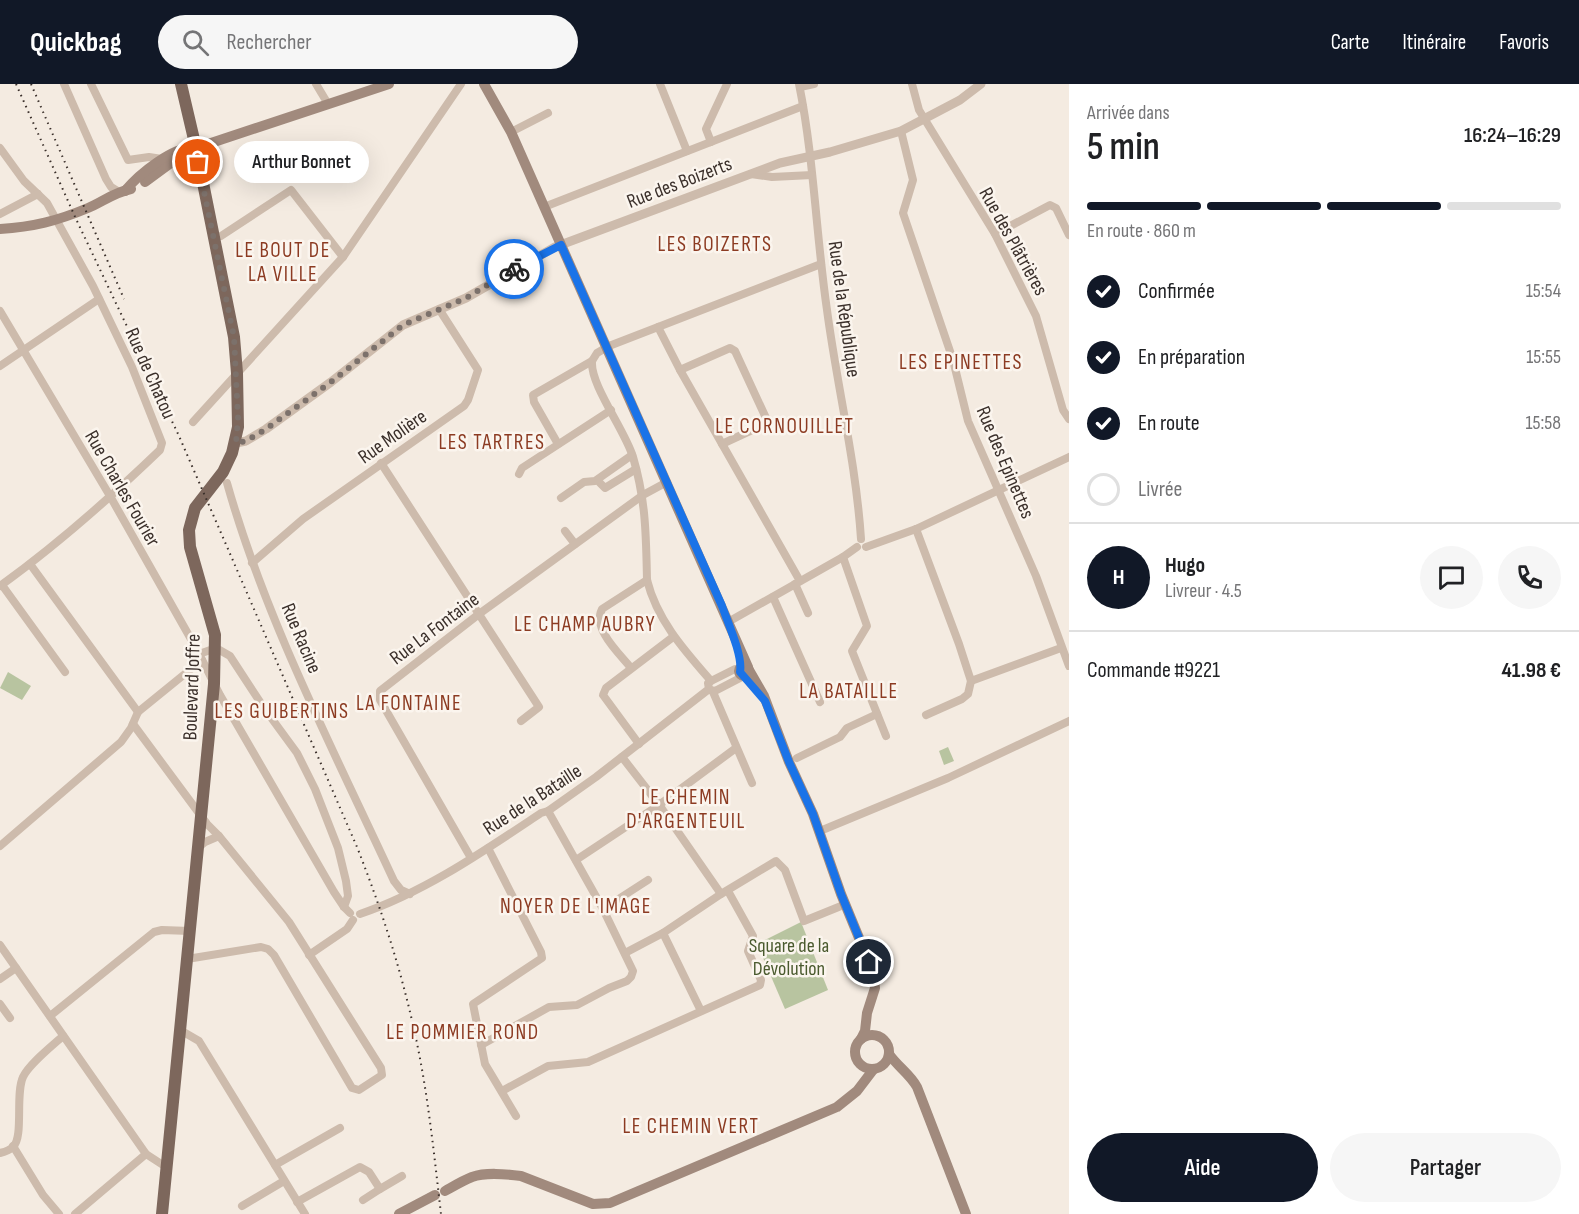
<!DOCTYPE html>
<html lang="fr">
<head>
<meta charset="utf-8">
<style>
  body { margin:0; font-family:"Sofia Sans Condensed",sans-serif; background:#f6f6f6; color:#202124; height:100vh; display:flex; flex-direction:column; font-size:22px; white-space:nowrap }
  * { box-sizing:border-box; margin:0 }
  p { font-size:20px; color:#757577 }
  .icon { flex:none; width:33px; height:33px; fill:none; stroke:currentColor; stroke-width:2; stroke-linecap:round; stroke-linejoin:round }
  .map { position:relative; flex:1; overflow:hidden }
  .panel { display:flex; flex-direction:column; background:#fff; width:510px }
  .panel>* { flex:none }
  .pin { position:absolute; display:grid; place-items:center; width:51px; height:51px; color:#fff; margin:-26px; border:3px solid #fff; border-radius:50%; box-shadow:0 2px 6px #0007 }
  .courier { position:absolute; display:grid; place-items:center; width:60px; height:60px; margin:-30px; border:4px solid #1a73e8; border-radius:50%; background:#fff; color:#222; box-shadow:0 2px 8px #0007 }
  .bubble { position:absolute; height:42px; border-radius:21px; background:#fff; box-shadow:0 6px 24px #0002; font-size:20px; font-weight:600; line-height:42px; text-align:center }
  .head em { font-style:normal; font-weight:600 }
  .head div { display:flex; flex-direction:column-reverse }
  .head { display:flex; align-items:center; justify-content:space-between; height:102px; padding:0 18px }
  h1 { font-size:39px; font-weight:600; line-height:45px }
  .bar { display:grid; grid-template-columns:repeat(4,1fr); gap:9px 6px; align-content:center; height:72px; padding:0 18px }
  .bar i { height:8px; border-radius:4px; background:#e0e0e0 }
  .bar .active { background:#111827 }
  .bar p { grid-column:span 4 }
  .line { display:flex; align-items:center; gap:15px; padding:0 18px; border-top:2px solid #e0e0e0 }
  .line div { flex:1 }
  .round { display:grid; place-items:center; flex:none; width:63px; height:63px; border-radius:32px; background:#f6f6f6 }
  ol { padding:0 18px; list-style:none }
  li { display:flex; align-items:center; gap:18px; height:66px }
  li p { margin-inline-start:auto }
  li .icon { padding:6px; border-radius:50%; background:#111827; color:#fff; stroke-width:4 }
  li:last-child { color:#757577 }
  li i { width:33px; height:33px; border:3px solid #e0e0e0; border-radius:50% }
  .cta { display:flex; gap:12px; margin-top:auto; padding:12px 18px }
  .cta a { flex:1; height:69px; border-radius:36px; background:#111827; color:#fff; font-size:24px; font-weight:600; line-height:69px; text-align:center }
  .cta a+a { background:#f6f6f6; color:#202124 }
  header { display:flex; align-items:center; gap:36px; box-sizing:border-box; height:84px; padding:0 30px; background:#111827; color:#fff }
  header strong { font-size:28px }
  nav { display:flex; gap:33px; margin-inline-start:auto; font-size:21px }
  .search { width:420px; height:54px; background:#f6f6f6; display:flex; align-items:center; gap:15px; box-sizing:border-box; padding:0 21px; border-radius:33px; color:#757577; font-size:22px }
  main { display:flex; flex:1; min-height:0 }
  .map>svg:first-child { display:block }
  .green { fill:#b8c4a0 }
  .lines { fill:none; stroke-linecap:round; stroke-linejoin:round }
  .minor { stroke:#cdbbac; stroke-width:8 }
  .tertiary { stroke:#cdbbac; stroke-width:9 }
  .secondary { stroke:#a18a7d; stroke-width:10 }
  .primary { stroke:#7d675c; stroke-width:12 }
  .rail { stroke:#3b302b; stroke-width:2; stroke-dasharray:1.5 4.5; stroke-linecap:butt }
  .done { stroke:#7c716b; stroke-width:6; stroke-dasharray:0 10.8 }
  .route { stroke:#1a73e8; stroke-width:8 }
  .labels { text-anchor:middle; stroke-width:5; stroke-linejoin:round; paint-order:stroke }
  .street-label { font-size:20px; fill:#3b302b; stroke:#fbf5ee }
  .park-label { font-size:20px; fill:#4a5a2e; stroke:#fbf5ee }
  .neighbourhood-label { font-size:21px; letter-spacing:1.5px; fill:#8c3b22; stroke:#fbf5ee }
</style>
</head>
<body>
<header>
<strong>Quickbag</strong>
<div class="search"><svg class="icon" aria-label="search" viewBox="0 0 24 24"><circle cx="10" cy="10" r="6"/><path d="M15 15l6 6"/></svg>Rechercher</div>
<nav><a>Carte</a><a>Itinéraire</a><a>Favoris</a></nav>
</header>
<main>
<div class="map">
<svg width="1069" height="1130" viewBox="0 0 1069 1130">
  <rect width="100%" height="100%" fill="#f4ebe1"/>
  <g class="green">
    <path d="M 8,588 L 31,602 L 22,616 L 0,604 Z"/>
    <path d="M 948,663 L 954,677 L 944,681 L 939,667 Z"/>
    <path d="M 801,838 L 828,906 L 785,925 L 757,860 Z"/>
  </g>
  <g class="lines">
    <g class="minor">
      <path d="M 64,0 L 106,95 L 111,103 L 119,108"/>
      <path d="M 91,0 L 128,76 L 149,73 L 162,75"/>
      <path d="M 316,0 L 328,20"/>
      <path d="M 660,0 L 687,67"/>
      <path d="M 799,0 C 814,74 816,151 827,226 C 837,302 856,378 861,455"/>
      <path d="M 912,0 L 919,26 L 995,150 L 1036,232 L 1063,326 L 1069,335"/>
      <path d="M 800,3 L 814,0"/>
      <path d="M 901,47 L 913,96 L 903,129 L 953,276 L 968,337 L 1036,492 L 1069,582"/>
      <path d="M 511,48 L 548,29"/>
      <path d="M 711,58 L 706,45 L 727,0"/>
      <path d="M 0,64 L 24,97 L 47,119 L 93,202 L 132,283 L 162,359 L 160,366 C 110,414 57,461 0,502"/>
      <path d="M 751,90 L 772,93 L 812,91"/>
      <path d="M 544,123 L 803,22"/>
      <path d="M 0,130 L 38,110"/>
      <path d="M 995,150 L 1050,121 L 1056,124 L 1069,151"/>
      <path d="M 221,152 L 291,106 L 343,173"/>
      <path d="M 0,227 L 110,412 L 196,564 L 220,611 L 334,808 L 344,823 L 350,829"/>
      <path d="M 658,243 L 680,286 L 800,497"/>
      <path d="M 0,282 L 99,215"/>
      <path d="M 680,286 L 730,264 L 735,267 L 766,334 L 763,341 L 722,360"/>
      <path d="M 193,338 L 343,173 L 461,0"/>
      <path d="M 558,360 L 534,318 L 533,311 L 592,277"/>
      <path d="M 381,379 L 539,623 L 521,637"/>
      <path d="M 519,390 L 522,384 L 611,326"/>
      <path d="M 227,399 C 266,537 334,667 394,797 L 401,806 L 410,810"/>
      <path d="M 600,399 L 605,404 L 636,385"/>
      <path d="M 561,414 L 584,398 L 595,397 L 632,371"/>
      <path d="M 916,445 L 959,560 L 971,597 L 1061,564"/>
      <path d="M 565,447 L 575,460"/>
      <path d="M 866,463 L 916,445 L 1069,373"/>
      <path d="M 843,473 L 867,542 L 852,567 L 886,652"/>
      <path d="M 252,479 L 303,435 L 464,322 L 468,316 L 478,286 L 439,225"/>
      <path d="M 30,480 L 138,628"/>
      <path d="M 795,500 L 808,529"/>
      <path d="M 2,501 L 65,588"/>
      <path d="M 773,513 L 820,618"/>
      <path d="M 728,538 L 843,473 L 857,463"/>
      <path d="M 199,570 L 216,564 L 230,572 L 264,624 L 297,669 L 315,705 L 338,764 L 346,797 L 348,812 L 344,823"/>
      <path d="M 631,584 C 619,569 592,545 602,525 L 647,496"/>
      <path d="M 711,597 C 684,566 657,536 647,496 C 646,451 646,417 633,373 C 625,346 590,301 592,277 L 597,269 L 609,262 L 821,180"/>
      <path d="M 710,606 L 715,607 L 742,593 L 741,591"/>
      <path d="M 713,608 L 752,699"/>
      <path d="M 926,631 L 962,615 L 968,610 L 971,597"/>
      <path d="M 133,640 L 207,740 L 219,752 L 289,838 L 381,984 L 382,991 L 359,1006 L 352,1004 L 274,871 L 268,865 L 261,863 L 187,875"/>
      <path d="M 639,660 L 603,611 L 606,604 L 673,553"/>
      <path d="M 622,673 L 660,722 L 721,810"/>
      <path d="M 797,674 L 840,653 L 847,644 L 877,630"/>
      <path d="M 820,747 L 948,694 L 1069,637"/>
      <path d="M 0,762 L 121,658 L 131,644 L 138,628 L 202,576"/>
      <path d="M 198,764 L 205,758 L 219,752"/>
      <path d="M 488,764 L 541,868 L 542,874 L 473,920 L 485,980 L 516,1032"/>
      <path d="M 471,774 L 380,616 L 380,607 L 479,530 L 643,411 L 667,398"/>
      <path d="M 576,776 L 659,721 L 736,664"/>
      <path d="M 603,825 L 648,796"/>
      <path d="M 360,830 C 425,808 484,767 541,729 L 548,727 L 596,693 L 709,605 L 708,599 L 711,597 L 735,585 L 740,585"/>
      <path d="M 663,849 L 701,927"/>
      <path d="M 0,861 L 146,1070 L 166,1083"/>
      <path d="M 625,869 L 663,849 L 721,810 L 776,777 L 785,786 L 804,837 L 846,820"/>
      <path d="M 309,871 L 347,845 L 353,836"/>
      <path d="M 0,895 L 16,884"/>
      <path d="M 0,920 L 10,934"/>
      <path d="M 50,932 L 154,848 L 162,846 L 190,847"/>
      <path d="M 180,946 L 199,957 L 305,1130"/>
      <path d="M 481,961 L 549,923 L 577,921 L 609,904 L 627,897 L 631,893 L 633,887 L 603,825 L 548,727"/>
      <path d="M 502,1007 L 548,982 L 588,978 L 760,901 L 761,896 L 748,867 L 753,852 L 728,807"/>
      <path d="M 13,1062 L 43,1111 L 59,1130"/>
      <path d="M 0,1069 C 4,1068 10,1066 13,1063 C 24,1053 15,1010 23,993 C 29,980 52,962 63,952"/>
      <path d="M 275,1081 L 340,1044"/>
      <path d="M 363,1116 L 380,1105"/>
      <path d="M 297,1118 L 360,1083 L 369,1088 L 380,1105 L 402,1092"/>
      <path d="M 242,1122 L 284,1097"/>
      <path d="M 75,1130 L 146,1070"/>
    </g>
    <path class="tertiary" d="M 236,359 L 246,357 L 266,345 L 331,298 L 403,241 L 466,214 L 555,163 L 780,79 L 830,68 L 901,47 L 960,16 L 981,0"/>
    <g class="secondary">
      <path d="M 484,0 L 511,48 L 748,583"/>
      <path d="M 145,98 L 179,73 L 191,70 L 196,64"/>
      <path d="M 125,107 C 138,91 175,60 196,64 L 389,0"/>
      <path d="M 0,145 C 33,143 57,137 88,124 C 102,118 115,108 131,105"/>
      <circle cx="744" cy="587" r="5"/>
      <path d="M 749,586 L 764,612 L 789,678 L 813,730 L 841,810 L 873,888 L 875,904 L 867,929 L 865,947 L 861,955"/>
      <circle cx="872" cy="968" r="17"/>
      <path d="M 889,970 C 897,982 910,990 917,1003 L 966,1130"/>
      <path d="M 445,1107 C 454,1102 462,1097 472,1093 C 486,1088 505,1090 521,1092 L 593,1120 L 610,1119 L 837,1023 L 857,1007 L 873,986"/>
      <path d="M 399,1130 L 435,1111"/>
    </g>
    <path class="primary" d="M 162,1130 L 214,600 L 215,551 L 190,463 L 189,446 L 195,424 L 223,388 L 232,369 L 238,343 L 237,289 L 234,253 L 196,64 L 181,0"/>
    <g class="rail">
      <path d="M 16,0 L 76,135 L 179,352 L 357,763 C 381,824 401,885 415,950 C 428,1009 434,1070 441,1130"/>
      <path d="M 31,0 L 124,215"/>
    </g>
  </g>
  <g class="lines">
    <path class="done" d="M 198,78 L 234,253 L 238,334 L 236,359 L 246,357 L 266,345 L 331,298 L 403,241 L 466,214 L 514,185"/>
    <path class="route" d="M 514,185 L 561,161 L 722,522 C 728,539 743,572 740,588 L 765,617 L 769,627 L 789,678 L 813,730 L 841,810 L 869,878"/>
  </g>
  <g class="labels">
    <g class="street-label">
      <text transform="translate(679 98) rotate(-21)" y="7">Rue des Boizerts</text>
      <text transform="translate(1014 157) rotate(61)" y="7">Rue des Plâtrières</text>
      <text transform="translate(845 225) rotate(82)" y="7">Rue de la République</text>
      <text transform="translate(151 289) rotate(66)" y="7">Rue de Chatou</text>
      <text transform="translate(392 352) rotate(-35)" y="7">Rue Molière</text>
      <text transform="translate(1006 378) rotate(67)" y="7">Rue des Epinettes</text>
      <text transform="translate(123 404) rotate(60)" y="7">Rue Charles Fourier</text>
      <text transform="translate(434 544) rotate(-37)" y="7">Rue La Fontaine</text>
      <text transform="translate(302 554) rotate(67)" y="7">Rue Racine</text>
      <text transform="translate(191 603) rotate(-88)" y="7">Boulevard Joffre</text>
      <text transform="translate(532 715) rotate(-33)" y="7">Rue de la Bataille</text>
    </g>
    <g class="park-label">
      <text x="789" y="868">Square de la<tspan x="789" dy="23">Dévolution</tspan></text>
    </g>
    <g class="neighbourhood-label">
      <text x="715" y="167">LES BOIZERTS</text>
      <text x="283" y="173">LE BOUT DE<tspan x="283" dy="24">LA VILLE</tspan></text>
      <text x="961" y="285">LES EPINETTES</text>
      <text x="785" y="349">LE CORNOUILLET</text>
      <text x="492" y="365">LES TARTRES</text>
      <text x="585" y="547">LE CHAMP AUBRY</text>
      <text x="849" y="614">LA BATAILLE</text>
      <text x="409" y="626">LA FONTAINE</text>
      <text x="282" y="634">LES GUIBERTINS</text>
      <text x="686" y="720">LE CHEMIN<tspan x="686" dy="24">D'ARGENTEUIL</tspan></text>
      <text x="576" y="829">NOYER DE L'IMAGE</text>
      <text x="463" y="955">LE POMMIER ROND</text>
      <text x="691" y="1049">LE CHEMIN VERT</text>
    </g>
  </g>
</svg>
<div class="pin" style="left:198px;top:78px;background:#ea580c"><svg class="icon" aria-label="bag" viewBox="0 0 24 24"><path d="M5 8h14l-1 12H6zM9 8a3 3 0 0 1 6 0"/></svg></div>
<div class="pin" style="left:869px;top:878px;background:#1f2937"><svg class="icon" aria-label="home" viewBox="0 0 24 24"><path d="M3 11l9-7 9 7M6 9v11h12V9"/></svg></div>
<div class="courier" style="left:514px;top:185px"><svg class="icon" aria-label="bike" viewBox="0 0 24 24"><circle cx="6" cy="16" r="4"/><circle cx="18" cy="16" r="4"/><path d="M6 16l4-8h5l3 8M10 8l3 8H6M13 5h3"/></svg></div>
<div class="bubble" style="left:234px;top:57px;width:135px">Arthur Bonnet</div>
</div>
<section class="panel">
<div class="head"><div><h1>5 min</h1><p>Arrivée dans</p></div><em>16:24–16:29</em></div>
<div class="bar"><i class="active"></i><i class="active"></i><i class="active"></i><i></i><p>En route · 860 m</p></div>
<ol>
<li><svg class="icon" aria-label="check" viewBox="0 0 24 24"><path d="M5 12l5 5 9-10"/></svg>Confirmée<p>15:54</p></li>
<li><svg class="icon" aria-label="check" viewBox="0 0 24 24"><path d="M5 12l5 5 9-10"/></svg>En préparation<p>15:55</p></li>
<li><svg class="icon" aria-label="check" viewBox="0 0 24 24"><path d="M5 12l5 5 9-10"/></svg>En route<p>15:58</p></li>
<li><i></i>Livrée</li>
</ol>
<div class="line" style="height:108px"><b class="round" style="background:#111827;color:#fff">H</b><div><b>Hugo</b><p>Livreur · 4.5</p></div><a class="round"><svg class="icon" aria-label="chat" viewBox="0 0 24 24"><path d="M4 5h16v11H9l-5 4z"/></svg></a><a class="round"><svg class="icon" aria-label="phone" viewBox="0 0 24 24"><path d="M5 4h4l2 5-3 2q2 4 5 5l2-3 5 2v4C11 20 4 13 5 4z"/></svg></a></div>
<div class="line" style="height:78px"><div>Commande #9221</div><b>41.98 €</b></div>
<div class="cta"><a>Aide</a><a>Partager</a></div>
</section>
</main>
</body>
</html>
